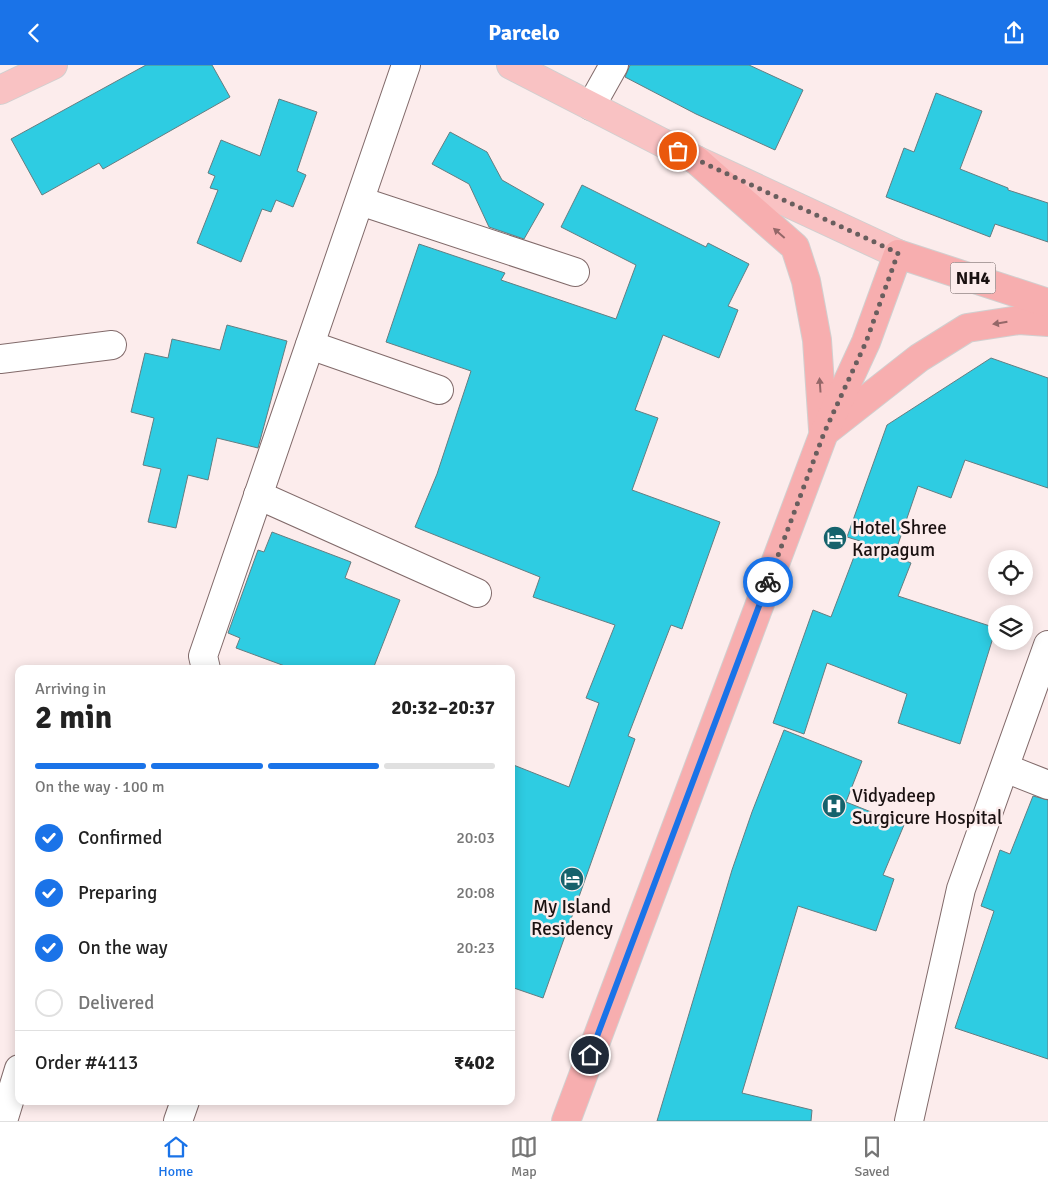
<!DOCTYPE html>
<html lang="en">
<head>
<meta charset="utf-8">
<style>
  body { margin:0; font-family:Signika,sans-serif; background:#f2f2f2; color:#222; height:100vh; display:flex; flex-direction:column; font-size:19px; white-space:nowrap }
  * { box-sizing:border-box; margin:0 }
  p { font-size:16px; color:#767676 }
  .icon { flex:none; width:28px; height:28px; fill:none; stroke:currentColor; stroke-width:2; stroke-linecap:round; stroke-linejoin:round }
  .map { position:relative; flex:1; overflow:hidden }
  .details { position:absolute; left:15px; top:600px; width:500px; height:440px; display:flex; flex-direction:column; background:#fff; border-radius:10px; box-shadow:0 2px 12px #0003 }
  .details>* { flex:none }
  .controls { position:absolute; left:988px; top:485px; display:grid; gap:10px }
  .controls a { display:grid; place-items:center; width:45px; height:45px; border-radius:50%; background:#fff; box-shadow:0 2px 12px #0003; font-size:25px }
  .pin { position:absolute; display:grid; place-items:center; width:42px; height:42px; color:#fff; margin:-21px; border:2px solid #fff; border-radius:50%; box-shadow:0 1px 5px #0007 }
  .courier { position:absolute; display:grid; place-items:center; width:50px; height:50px; margin:-25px; border:4px solid #1a73e8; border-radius:50%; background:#fff; color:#222; box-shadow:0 1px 6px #0007 }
  .head em { font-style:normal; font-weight:700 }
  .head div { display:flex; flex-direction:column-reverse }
  .head { display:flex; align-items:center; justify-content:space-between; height:85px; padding:0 20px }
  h1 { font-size:32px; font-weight:700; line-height:38px }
  .bar { display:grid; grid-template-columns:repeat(4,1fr); gap:8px 5px; align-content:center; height:60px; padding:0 20px }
  .bar i { height:6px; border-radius:4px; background:#e0e0e0 }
  .bar .on { background:#1a73e8 }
  .bar p { grid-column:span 4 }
  .line { display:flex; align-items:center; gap:12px; padding:0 20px; border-top:1px solid #e0e0e0 }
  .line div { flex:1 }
  ol { padding:0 20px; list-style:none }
  li { display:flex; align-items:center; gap:15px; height:55px }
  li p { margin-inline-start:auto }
  li .icon { padding:5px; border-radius:50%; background:#1a73e8; color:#fff; stroke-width:4 }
  li:last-child { color:#767676 }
  li i { width:28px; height:28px; border:2px solid #e0e0e0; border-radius:50% }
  header { display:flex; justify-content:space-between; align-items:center; height:65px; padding:0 20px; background:#1a73e8; color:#fff; font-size:22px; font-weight:700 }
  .tabs { display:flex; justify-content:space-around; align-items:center; height:70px; border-top:1px solid #e0e0e0; background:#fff; font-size:14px; color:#767676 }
  .tabs a { display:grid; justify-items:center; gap:2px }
  .tabs .on { color:#1a73e8 }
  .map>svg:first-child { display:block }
  .building { fill:#2ecce2; stroke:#647d81 }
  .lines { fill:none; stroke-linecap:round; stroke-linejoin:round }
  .minor-casing { stroke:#816a6a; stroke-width:30 }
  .primary-casing { stroke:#d1cfcf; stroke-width:30 }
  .trunk-casing { stroke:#d1cfcf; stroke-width:30 }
  .minor { stroke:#fff; stroke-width:28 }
  .primary { stroke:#f9c2c3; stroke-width:28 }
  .trunk { stroke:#f7aeaf; stroke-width:28 }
  .oneway { fill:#946768 }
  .done { stroke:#695e5e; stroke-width:5; stroke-dasharray:0 9 }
  .route { stroke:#1a73e8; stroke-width:6 }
  .labels { text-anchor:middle; stroke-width:5; stroke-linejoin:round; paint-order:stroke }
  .shield { fill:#fcecec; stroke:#5e5353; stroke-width:1 }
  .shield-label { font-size:18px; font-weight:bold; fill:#1a1111 }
  .poi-label { font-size:19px; fill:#1a1111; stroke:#fcecec; text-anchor:start }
</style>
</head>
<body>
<header><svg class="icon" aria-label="back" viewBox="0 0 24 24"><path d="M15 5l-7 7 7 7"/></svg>Parcelo<svg class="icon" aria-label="share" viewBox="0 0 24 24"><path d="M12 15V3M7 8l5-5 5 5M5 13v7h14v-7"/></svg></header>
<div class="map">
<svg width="1048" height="1056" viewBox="0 0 1048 1056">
  <rect width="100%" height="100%" fill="#fcecec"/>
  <g class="building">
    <path d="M 146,0 L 212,0 L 230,32 L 103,104 L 99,98 L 42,130 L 11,74 Z"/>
    <path d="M 630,0 L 749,0 L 803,25 L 775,85 L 696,49 L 625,12 Z"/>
    <path d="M 936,28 L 982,46 L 960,104 L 1008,123 L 1008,125 L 1048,138 L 1048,177 L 995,159 L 990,172 L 886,132 L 904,83 L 914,87 Z"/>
    <path d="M 279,34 L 317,47 L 297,106 L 306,110 L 293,142 L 276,135 L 271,147 L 262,144 L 241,197 L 197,178 L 218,125 L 210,123 L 215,111 L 208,108 L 221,75 L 260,91 Z"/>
    <path d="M 450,67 L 487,87 L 502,115 L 544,139 L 524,174 L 489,162 L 469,119 L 432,99 Z"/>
    <path d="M 582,120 L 706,182 L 708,178 L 749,199 L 728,241 L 738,245 L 719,293 L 663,270 L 635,345 L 658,353 L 632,425 L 720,457 L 682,564 L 671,560 L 628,671 L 635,674 L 543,933 L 511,922 L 511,699 L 569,722 L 599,638 L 586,633 L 615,560 L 533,532 L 540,512 L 415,462 L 437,409 L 471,306 L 386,277 L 419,179 L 505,208 L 501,215 L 616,254 L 636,200 L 561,162 Z"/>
    <path d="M 227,260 L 287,276 L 258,383 L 217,373 L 208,415 L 188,410 L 176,463 L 148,457 L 161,404 L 143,400 L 154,353 L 131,347 L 145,288 L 168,293 L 172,274 L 220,285 Z"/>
    <path d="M 991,293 L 1048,313 L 1048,423 L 965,395 L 951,433 L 918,421 L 894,491 L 911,498 L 898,531 L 996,563 L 960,679 L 898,658 L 907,629 L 827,598 L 804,669 L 773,658 L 813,545 L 831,552 L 860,476 L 847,472 L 887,360 Z"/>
    <path d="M 272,467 L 351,497 L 345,513 L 400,535 L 373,604 L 293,604 L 236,583 L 240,573 L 228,568 L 258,485 L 264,487 Z"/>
    <path d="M 784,665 L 862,696 L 846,737 L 904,760 L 883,810 L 894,814 L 876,866 L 798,841 L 742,1028 L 812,1045 L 811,1056 L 657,1056 L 732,805 L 752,747 Z"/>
    <path d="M 1033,731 L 1048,735 L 1048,994 L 955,963 L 994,846 L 981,841 L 1000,785 L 1010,789 Z"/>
  </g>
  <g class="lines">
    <g class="minor-casing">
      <g id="minor">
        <path d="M 591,41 L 614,0"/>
        <path d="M 360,136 L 575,207"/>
        <path d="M 310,280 L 439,325"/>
        <path d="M 0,294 L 112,280"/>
        <path d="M 258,430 L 477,528"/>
        <path d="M 206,604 L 203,591 L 406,0"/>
        <path d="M 1005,703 L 1048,720"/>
        <path d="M 3,1056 L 19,1004"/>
        <path d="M 178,1056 L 185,1036"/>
        <path d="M 909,1056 L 961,824 L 1048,580"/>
      </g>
    </g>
    <g class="primary-casing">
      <g id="primary">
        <path d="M 511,0 L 696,95 L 898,189"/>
        <path d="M 0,25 L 53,0"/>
      </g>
    </g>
    <g class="trunk-casing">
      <g id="trunk">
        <path d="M 696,95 L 795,182 L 806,216 L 817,275 L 823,364"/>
        <path d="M 826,366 L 919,293 L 967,263 L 1019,255 L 1048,257"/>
        <path d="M 566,1056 L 824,368 L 866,277 L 898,189 L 1048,238"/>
      </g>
    </g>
    <use href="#minor" class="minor"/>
    <use href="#primary" class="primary"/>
    <use href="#trunk" class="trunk"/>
  </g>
  <defs><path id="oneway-solid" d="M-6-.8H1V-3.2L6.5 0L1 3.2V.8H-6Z" transform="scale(1.25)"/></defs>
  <g class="oneway">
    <use href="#oneway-solid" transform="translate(779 168) rotate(-139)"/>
    <use href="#oneway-solid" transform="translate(1000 258) rotate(171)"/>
    <use href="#oneway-solid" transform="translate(820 320) rotate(-94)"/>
  </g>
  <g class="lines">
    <path class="done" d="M 678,86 L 898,188 L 866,277 L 824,368 L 768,517"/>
    <path class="route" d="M 590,990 L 768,517"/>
  </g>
  <defs>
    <g id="hotel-disc" transform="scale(1.25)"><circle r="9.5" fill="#15626c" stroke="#fcecec"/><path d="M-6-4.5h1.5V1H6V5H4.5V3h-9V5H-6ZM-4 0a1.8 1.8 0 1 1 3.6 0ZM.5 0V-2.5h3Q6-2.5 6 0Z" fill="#fff"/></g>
    <g id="hospital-disc" transform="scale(1.25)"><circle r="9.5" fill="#15626c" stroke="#fcecec"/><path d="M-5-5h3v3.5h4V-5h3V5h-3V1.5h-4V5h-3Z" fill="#fff"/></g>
  </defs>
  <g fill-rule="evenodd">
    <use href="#hotel-disc" x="835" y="473"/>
    <use href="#hospital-disc" x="834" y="741"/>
    <use href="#hotel-disc" x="572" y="814"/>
  </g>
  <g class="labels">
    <rect class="shield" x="950.5" y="197.5" width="45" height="31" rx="4"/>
    <g class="shield-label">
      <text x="973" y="219">NH4</text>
    </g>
    <g class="poi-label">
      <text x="852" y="469">Hotel Shree<tspan x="852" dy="22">Karpagum</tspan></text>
      <text x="852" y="737">Vidyadeep<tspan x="852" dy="22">Surgicure Hospital</tspan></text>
      <text x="572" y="848" text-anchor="middle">My Island<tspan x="572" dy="22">Residency</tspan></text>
    </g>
  </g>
</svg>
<div class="controls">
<a><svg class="icon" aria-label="locate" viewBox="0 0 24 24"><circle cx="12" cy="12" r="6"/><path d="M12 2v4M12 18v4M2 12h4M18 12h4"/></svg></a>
<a><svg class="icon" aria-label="layers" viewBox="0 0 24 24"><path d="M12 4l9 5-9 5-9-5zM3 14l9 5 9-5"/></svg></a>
</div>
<div class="pin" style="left:678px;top:86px;background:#ea580c"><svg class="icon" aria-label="bag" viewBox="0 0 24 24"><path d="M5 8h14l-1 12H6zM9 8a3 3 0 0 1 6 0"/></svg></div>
<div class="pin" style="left:590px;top:990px;background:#1f2937"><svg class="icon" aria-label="home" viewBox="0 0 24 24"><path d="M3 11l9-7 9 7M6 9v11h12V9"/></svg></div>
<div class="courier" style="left:768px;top:517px"><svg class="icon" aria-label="bike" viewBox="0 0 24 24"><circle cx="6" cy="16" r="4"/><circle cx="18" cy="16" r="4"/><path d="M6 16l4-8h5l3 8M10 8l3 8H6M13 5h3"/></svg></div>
<section class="details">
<div class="head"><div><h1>2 min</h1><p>Arriving in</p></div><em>20:32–20:37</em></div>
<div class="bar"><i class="on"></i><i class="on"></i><i class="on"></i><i></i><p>On the way · 100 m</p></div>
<ol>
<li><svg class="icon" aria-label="check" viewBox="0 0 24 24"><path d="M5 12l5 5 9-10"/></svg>Confirmed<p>20:03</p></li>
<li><svg class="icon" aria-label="check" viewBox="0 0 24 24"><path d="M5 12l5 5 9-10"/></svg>Preparing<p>20:08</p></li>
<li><svg class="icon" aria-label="check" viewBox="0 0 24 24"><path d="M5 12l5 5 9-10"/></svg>On the way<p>20:23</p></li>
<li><i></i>Delivered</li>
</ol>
<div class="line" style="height:65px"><div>Order #4113</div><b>₹402</b></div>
</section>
</div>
<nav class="tabs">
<a class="on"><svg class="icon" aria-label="home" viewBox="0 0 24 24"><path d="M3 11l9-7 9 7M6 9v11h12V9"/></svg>Home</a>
<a><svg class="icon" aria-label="map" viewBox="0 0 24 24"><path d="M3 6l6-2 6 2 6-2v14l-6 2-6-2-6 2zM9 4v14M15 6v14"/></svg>Map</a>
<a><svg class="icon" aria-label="saved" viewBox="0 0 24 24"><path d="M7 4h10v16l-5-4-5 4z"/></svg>Saved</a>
</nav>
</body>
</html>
